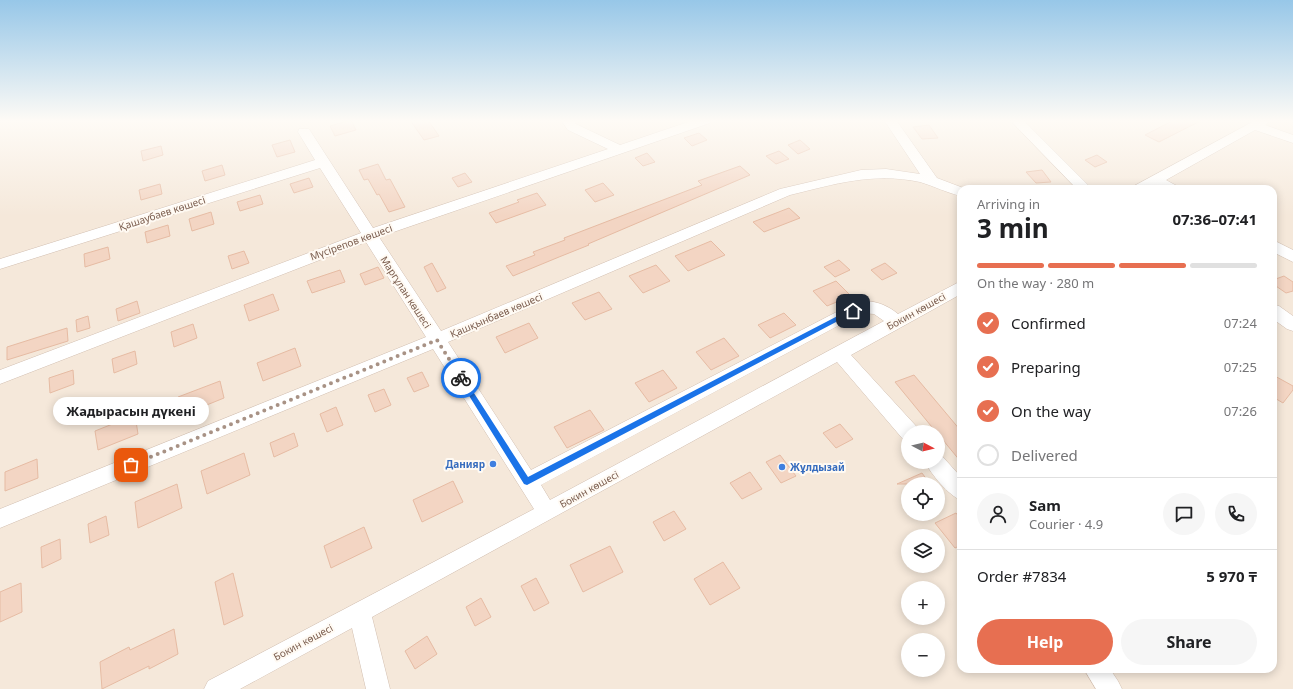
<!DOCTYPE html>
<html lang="en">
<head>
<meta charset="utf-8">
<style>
  body { margin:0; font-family:"Noto Sans",sans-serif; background:#f6f6f6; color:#202124; height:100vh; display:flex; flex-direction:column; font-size:15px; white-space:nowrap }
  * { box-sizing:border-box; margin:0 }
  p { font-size:13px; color:#757577 }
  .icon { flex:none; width:22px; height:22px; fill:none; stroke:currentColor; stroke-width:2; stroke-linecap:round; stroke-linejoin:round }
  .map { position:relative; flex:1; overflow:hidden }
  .details { position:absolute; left:957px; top:185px; width:320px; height:488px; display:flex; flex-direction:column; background:#fff; border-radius:12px; box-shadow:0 2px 10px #0003 }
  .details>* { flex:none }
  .needle { width:26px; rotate:97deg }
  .fabs { position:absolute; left:901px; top:425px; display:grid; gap:8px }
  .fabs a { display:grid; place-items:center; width:44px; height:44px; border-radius:50%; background:#fff; box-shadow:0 2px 10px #0003; font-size:20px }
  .pin { position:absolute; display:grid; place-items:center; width:34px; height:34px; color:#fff; margin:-17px; border-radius:8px; box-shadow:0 2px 6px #0006 }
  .courier { position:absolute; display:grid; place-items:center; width:40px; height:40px; margin:-20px; border:3px solid #1a73e8; border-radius:50%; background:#fff; color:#222; box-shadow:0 1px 5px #0007 }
  .bubble { position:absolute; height:28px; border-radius:14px; background:#fff; box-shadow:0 2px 10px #0003; font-size:13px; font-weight:700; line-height:28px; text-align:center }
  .head em { font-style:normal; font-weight:700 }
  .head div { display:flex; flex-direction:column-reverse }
  .head { display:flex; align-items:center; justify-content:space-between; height:68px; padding:0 20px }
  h1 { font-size:26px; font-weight:700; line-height:30px }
  .bar { display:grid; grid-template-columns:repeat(4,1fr); gap:6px 4px; align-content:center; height:48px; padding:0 20px }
  .bar i { height:5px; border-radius:3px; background:#e0e0e0 }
  .bar .current { background:#e76f51 }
  .bar p { grid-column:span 4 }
  .line { display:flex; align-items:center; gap:10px; padding:0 20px; border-top:1px solid #e0e0e0 }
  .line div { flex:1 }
  .round { display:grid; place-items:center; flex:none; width:42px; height:42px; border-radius:21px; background:#f6f6f6 }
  ol { padding:0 20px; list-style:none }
  li { display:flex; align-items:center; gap:12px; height:44px }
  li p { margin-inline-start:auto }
  li .icon { padding:4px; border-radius:50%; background:#e76f51; color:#fff; stroke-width:4 }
  li:last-child { color:#757577 }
  li i { width:22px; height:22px; border:2px solid #e0e0e0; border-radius:50% }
  .primary-button { display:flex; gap:8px; margin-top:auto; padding:8px 20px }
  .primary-button a { flex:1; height:46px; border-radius:24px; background:#e76f51; color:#fff; font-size:16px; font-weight:700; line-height:46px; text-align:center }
  .primary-button a+a { background:#f6f6f6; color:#202124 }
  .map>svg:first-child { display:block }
  .residential { fill:#f5e8da; fill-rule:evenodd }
  .building { fill:#f3d5c3; stroke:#e6bba3 }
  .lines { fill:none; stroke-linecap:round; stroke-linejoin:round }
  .minor-casing { stroke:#d1beb0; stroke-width:1 }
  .minor { fill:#fff; fill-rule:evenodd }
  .route { fill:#1a73e8 }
  .done { stroke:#a89285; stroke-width:4; stroke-dasharray:0 7.2 }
  .shop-dot { fill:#3f7fe0; stroke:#fffaf3; stroke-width:1.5 }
  .labels { text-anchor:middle; stroke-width:4; stroke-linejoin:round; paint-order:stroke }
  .street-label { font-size:10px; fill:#7a5c4d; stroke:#fffaf3 }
  .shop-label { font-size:10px; font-weight:bold; fill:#366cbe; stroke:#fffaf3; text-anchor:end }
</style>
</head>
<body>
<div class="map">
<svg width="1293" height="689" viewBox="0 0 1293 689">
  <rect width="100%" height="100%" fill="#fdf6ec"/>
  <path class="residential" d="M 0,120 L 1293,120 L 1293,689 L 0,689 ZM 961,189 L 1273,189 L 1273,669 L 961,669 ZM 908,432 L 938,432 L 938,462 L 908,462 ZM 908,484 L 938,484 L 938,514 L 908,514 ZM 908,536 L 938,536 L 938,566 L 908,566 ZM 908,588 L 938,588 L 938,618 L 908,618 ZM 908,640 L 938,640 L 938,670 L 908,670 Z"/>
  <g class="building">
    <path d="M 351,120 L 356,130 L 335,136 L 330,126 Z"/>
    <path d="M 410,120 L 428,120 L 439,136 L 424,140 Z"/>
    <path d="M 1174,120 L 1202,120 L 1159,142 L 1145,135 Z"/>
    <path d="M 929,125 L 938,138 L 922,139 L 913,127 Z"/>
    <path d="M 699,133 L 707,140 L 692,146 L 684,138 Z"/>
    <path d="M 290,140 L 295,152 L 277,157 L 272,145 Z"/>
    <path d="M 800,140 L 810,149 L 798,154 L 788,145 Z"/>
    <path d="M 161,146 L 163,155 L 143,161 L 141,151 Z"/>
    <path d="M 779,151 L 789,159 L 776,164 L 766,156 Z"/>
    <path d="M 647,153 L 655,162 L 643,166 L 635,158 Z"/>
    <path d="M 1097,155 L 1107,162 L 1095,167 L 1085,160 Z"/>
    <path d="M 378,164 L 386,180 L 390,179 L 405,207 L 389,212 L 379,194 L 377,195 L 368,179 L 364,180 L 359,170 Z"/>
    <path d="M 222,165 L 225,175 L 205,181 L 202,171 Z"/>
    <path d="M 740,166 L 750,175 L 588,244 L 589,245 L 559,257 L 513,276 L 506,266 L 535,255 L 533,252 L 565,240 L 564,238 L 702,185 L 698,181 Z"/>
    <path d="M 1042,170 L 1051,182 L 1036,183 L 1026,172 Z"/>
    <path d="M 465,173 L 472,182 L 458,187 L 452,178 Z"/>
    <path d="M 309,178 L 313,187 L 294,193 L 290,184 Z"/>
    <path d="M 603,183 L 614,195 L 595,202 L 585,190 Z"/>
    <path d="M 160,184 L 162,194 L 141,200 L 139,190 Z"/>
    <path d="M 537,193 L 546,205 L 496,223 L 489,213 L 519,202 L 517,200 Z"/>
    <path d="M 260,195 L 263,204 L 240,211 L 237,202 Z"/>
    <path d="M 789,208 L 800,218 L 764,232 L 753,222 Z"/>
    <path d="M 211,212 L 214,224 L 192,231 L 189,219 Z"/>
    <path d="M 168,225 L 170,236 L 147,243 L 145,232 Z"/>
    <path d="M 711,241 L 725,255 L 688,271 L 675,256 Z"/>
    <path d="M 108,247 L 110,259 L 85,267 L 84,254 Z"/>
    <path d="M 244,251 L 249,263 L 232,269 L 228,256 Z"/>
    <path d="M 839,260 L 850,270 L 835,277 L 824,267 Z"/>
    <path d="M 432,263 L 446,288 L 437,292 L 424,267 Z"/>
    <path d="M 885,263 L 897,273 L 882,280 L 871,270 Z"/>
    <path d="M 656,265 L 670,281 L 643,293 L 629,276 Z"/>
    <path d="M 378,267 L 384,278 L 365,285 L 360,274 Z"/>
    <path d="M 340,270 L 345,282 L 312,293 L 307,281 Z"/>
    <path d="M 1284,276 L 1293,282 L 1293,291 L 1286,293 L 1273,284 L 1273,280 Z"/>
    <path d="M 836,281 L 851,296 L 827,306 L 813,291 Z"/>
    <path d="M 599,292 L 612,309 L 585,320 L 572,303 Z"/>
    <path d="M 273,294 L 279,310 L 249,321 L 244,305 Z"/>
    <path d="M 137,301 L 140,313 L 118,321 L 116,309 Z"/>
    <path d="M 784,313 L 796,325 L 770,338 L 758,325 Z"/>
    <path d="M 88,316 L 90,328 L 77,332 L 76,320 Z"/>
    <path d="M 529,323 L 538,338 L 505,353 L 496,337 Z"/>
    <path d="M 193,324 L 197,338 L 174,347 L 171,332 Z"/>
    <path d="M 67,328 L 68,341 L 7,360 L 7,347 Z"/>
    <path d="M 724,338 L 739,356 L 711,370 L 696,352 Z"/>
    <path d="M 295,348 L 301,366 L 263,381 L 257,363 Z"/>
    <path d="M 135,351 L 137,364 L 114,373 L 112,359 Z"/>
    <path d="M 73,370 L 74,384 L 50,393 L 49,378 Z"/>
    <path d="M 663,370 L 677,388 L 649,402 L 635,383 Z"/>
    <path d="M 422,372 L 429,386 L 414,392 L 407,378 Z"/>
    <path d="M 914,375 L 961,431 L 961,462 L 938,434 L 938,432 L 936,432 L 895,382 Z"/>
    <path d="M 1273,375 L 1293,386 L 1293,390 L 1283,403 L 1273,397 Z"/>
    <path d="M 220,381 L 224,398 L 182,415 L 178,397 Z"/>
    <path d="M 384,389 L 391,405 L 375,412 L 368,395 Z"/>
    <path d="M 336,407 L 343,425 L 327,432 L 320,414 Z"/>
    <path d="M 590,410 L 604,430 L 567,448 L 554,427 Z"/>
    <path d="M 135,415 L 138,434 L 98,450 L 95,431 Z"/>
    <path d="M 840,424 L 853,439 L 836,448 L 823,433 Z"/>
    <path d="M 294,433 L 298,446 L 274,457 L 270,443 Z"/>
    <path d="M 244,453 L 250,475 L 207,494 L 201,471 Z"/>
    <path d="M 780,455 L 796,476 L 781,483 L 766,462 Z"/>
    <path d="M 37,459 L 38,478 L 5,491 L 5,472 Z"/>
    <path d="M 750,472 L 762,489 L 742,499 L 730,483 Z"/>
    <path d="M 922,473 L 930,484 L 897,484 Z"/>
    <path d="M 453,481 L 463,502 L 422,522 L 413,500 Z"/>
    <path d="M 177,484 L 182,508 L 138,528 L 135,502 Z"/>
    <path d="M 674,511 L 686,529 L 664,541 L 653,522 Z"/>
    <path d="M 956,513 L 961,519 L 961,545 L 955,548 L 935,523 Z"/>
    <path d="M 106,516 L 109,535 L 90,543 L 88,524 Z"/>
    <path d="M 364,527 L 372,548 L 331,568 L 324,546 Z"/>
    <path d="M 60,539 L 61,559 L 42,568 L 41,547 Z"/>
    <path d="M 610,546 L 623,572 L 583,592 L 570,565 Z"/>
    <path d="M 723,562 L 740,588 L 710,605 L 694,579 Z"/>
    <path d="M 233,573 L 243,616 L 224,625 L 215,582 Z"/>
    <path d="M 536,578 L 549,603 L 534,611 L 521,586 Z"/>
    <path d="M 21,583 L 22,612 L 0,622 L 0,592 Z"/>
    <path d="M 481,598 L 491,617 L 475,626 L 466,607 Z"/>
    <path d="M 174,629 L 178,654 L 149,669 L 149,666 L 102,689 L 100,662 L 129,647 L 130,650 Z"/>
    <path d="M 427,636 L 437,654 L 415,669 L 405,651 Z"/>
  </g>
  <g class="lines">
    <g class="minor-casing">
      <g id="minor">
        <path d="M 561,120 L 573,120 L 576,124 L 620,145 L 694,120 L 712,120 L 710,123 L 379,237 L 441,331 L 780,189 L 861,170 L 886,169 L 920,174 L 884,120 L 896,120 L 937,178 L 966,189 L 961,189 L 961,196 C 947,193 934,186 920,182 C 873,172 835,184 790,195 L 448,342 L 531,470 L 854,303 C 870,298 886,304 898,314 L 961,281 L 961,294 L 851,355 L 916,426 L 918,432 L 908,432 L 908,440 L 902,438 L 837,362 L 372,617 L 390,689 L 366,689 L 352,628 L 240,689 L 204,689 L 208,681 L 534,509 L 433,349 L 0,528 L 0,509 L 426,337 L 366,242 L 0,384 L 0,370 L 361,233 L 320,168 L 0,269 L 0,259 L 315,160 L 298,132 L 299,129 L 309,129 L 373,228 L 608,149 L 568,130 ZM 862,313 L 874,314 L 884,321 L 550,500 L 541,485 Z"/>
        <path d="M 1010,120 L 1023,120 L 1092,189 L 1077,189 Z"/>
        <path d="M 1256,120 L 1271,120 L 1265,125 L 1293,135 L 1293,143 L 1255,130 L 1166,180 L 1177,186 L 1179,189 L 1161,189 L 1155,186 L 1149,189 L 1132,189 L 1134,186 Z"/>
        <path d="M 1273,240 L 1293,250 L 1293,262 L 1273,252 Z"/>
        <path d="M 1273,304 L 1279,306 L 1293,316 L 1293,331 L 1287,329 L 1273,319 Z"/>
        <path d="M 938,455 L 942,456 L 961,477 L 961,500 C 949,496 931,474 925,462 L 938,462 Z"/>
        <path d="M 1084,669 L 1110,669 L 1118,681 L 1122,689 L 1096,689 Z"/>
      </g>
    </g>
    <use href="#minor" class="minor"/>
  </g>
  <linearGradient id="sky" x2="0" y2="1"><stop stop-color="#97c7e8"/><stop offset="0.56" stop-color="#fefbf6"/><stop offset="1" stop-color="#fefbf6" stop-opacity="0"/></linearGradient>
  <rect width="1293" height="216" fill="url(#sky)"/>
  <path class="route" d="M 853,308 L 856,311 L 855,312 L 527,485 L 524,484 L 458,378 L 461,375 L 463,376 L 528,477 Z"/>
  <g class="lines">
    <path class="done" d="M 131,465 L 437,340 L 461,378"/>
  </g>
  <g class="shop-dot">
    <circle cx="493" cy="464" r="4"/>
    <circle cx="782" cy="467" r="4"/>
  </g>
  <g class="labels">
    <g class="street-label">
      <text transform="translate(162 213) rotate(-18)" y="4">Қашаубаев көшесі</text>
      <text transform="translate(351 242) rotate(-20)" y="4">Мүсірепов көшесі</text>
      <text transform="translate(406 292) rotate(57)" y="4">Маргұлан көшесі</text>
      <text transform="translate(916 311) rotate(-29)" y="4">Бокин көшесі</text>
      <text transform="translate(496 315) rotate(-23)" y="4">Қашқынбаев көшесі</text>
      <text transform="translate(589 489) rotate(-29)" y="4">Бокин көшесі</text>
      <text transform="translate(303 642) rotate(-28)" y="4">Бокин көшесі</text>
    </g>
    <g class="shop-label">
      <text x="485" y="468">Данияр</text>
      <text x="790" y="471" text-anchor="start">Жұлдызай</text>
    </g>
  </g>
</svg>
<div class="fabs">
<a><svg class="needle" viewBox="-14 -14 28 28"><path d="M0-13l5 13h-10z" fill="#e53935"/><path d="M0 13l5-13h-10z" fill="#757577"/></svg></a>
<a><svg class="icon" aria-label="locate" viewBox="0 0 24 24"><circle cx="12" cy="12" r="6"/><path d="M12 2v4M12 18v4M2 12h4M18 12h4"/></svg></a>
<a><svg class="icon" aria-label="layers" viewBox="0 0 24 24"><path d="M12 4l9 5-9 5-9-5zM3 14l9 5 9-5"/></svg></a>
<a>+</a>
<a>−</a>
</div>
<div class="pin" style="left:131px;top:465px;background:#ea580c"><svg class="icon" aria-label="bag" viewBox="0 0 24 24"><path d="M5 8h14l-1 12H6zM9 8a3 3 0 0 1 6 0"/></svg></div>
<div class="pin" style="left:853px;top:311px;background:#1f2937"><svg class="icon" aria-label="home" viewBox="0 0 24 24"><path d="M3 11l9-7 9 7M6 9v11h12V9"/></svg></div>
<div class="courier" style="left:461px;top:378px"><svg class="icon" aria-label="bike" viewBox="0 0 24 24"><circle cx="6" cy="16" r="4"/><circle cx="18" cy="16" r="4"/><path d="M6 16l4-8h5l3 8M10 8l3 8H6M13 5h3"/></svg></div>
<div class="bubble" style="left:53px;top:397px;width:156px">Жадырасын дүкені</div>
<section class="details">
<div class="head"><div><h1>3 min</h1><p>Arriving in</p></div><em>07:36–07:41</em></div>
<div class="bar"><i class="current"></i><i class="current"></i><i class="current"></i><i></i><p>On the way · 280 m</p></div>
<ol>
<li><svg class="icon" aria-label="check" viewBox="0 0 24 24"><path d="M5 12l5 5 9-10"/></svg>Confirmed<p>07:24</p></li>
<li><svg class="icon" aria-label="check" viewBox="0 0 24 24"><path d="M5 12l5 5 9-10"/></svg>Preparing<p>07:25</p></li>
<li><svg class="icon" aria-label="check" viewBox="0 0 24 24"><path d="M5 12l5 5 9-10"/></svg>On the way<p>07:26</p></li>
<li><i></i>Delivered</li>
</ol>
<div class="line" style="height:72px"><a class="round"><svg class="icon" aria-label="person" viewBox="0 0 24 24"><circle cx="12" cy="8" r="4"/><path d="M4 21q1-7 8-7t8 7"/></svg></a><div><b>Sam</b><p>Courier · 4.9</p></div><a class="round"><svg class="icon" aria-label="chat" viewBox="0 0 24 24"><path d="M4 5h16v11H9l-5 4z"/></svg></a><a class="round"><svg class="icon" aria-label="phone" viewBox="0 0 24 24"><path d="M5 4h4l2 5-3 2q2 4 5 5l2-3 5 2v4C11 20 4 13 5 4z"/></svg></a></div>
<div class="line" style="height:52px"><div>Order #7834</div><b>5 970 ₸</b></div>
<div class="primary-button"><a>Help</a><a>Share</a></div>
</section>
</div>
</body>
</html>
